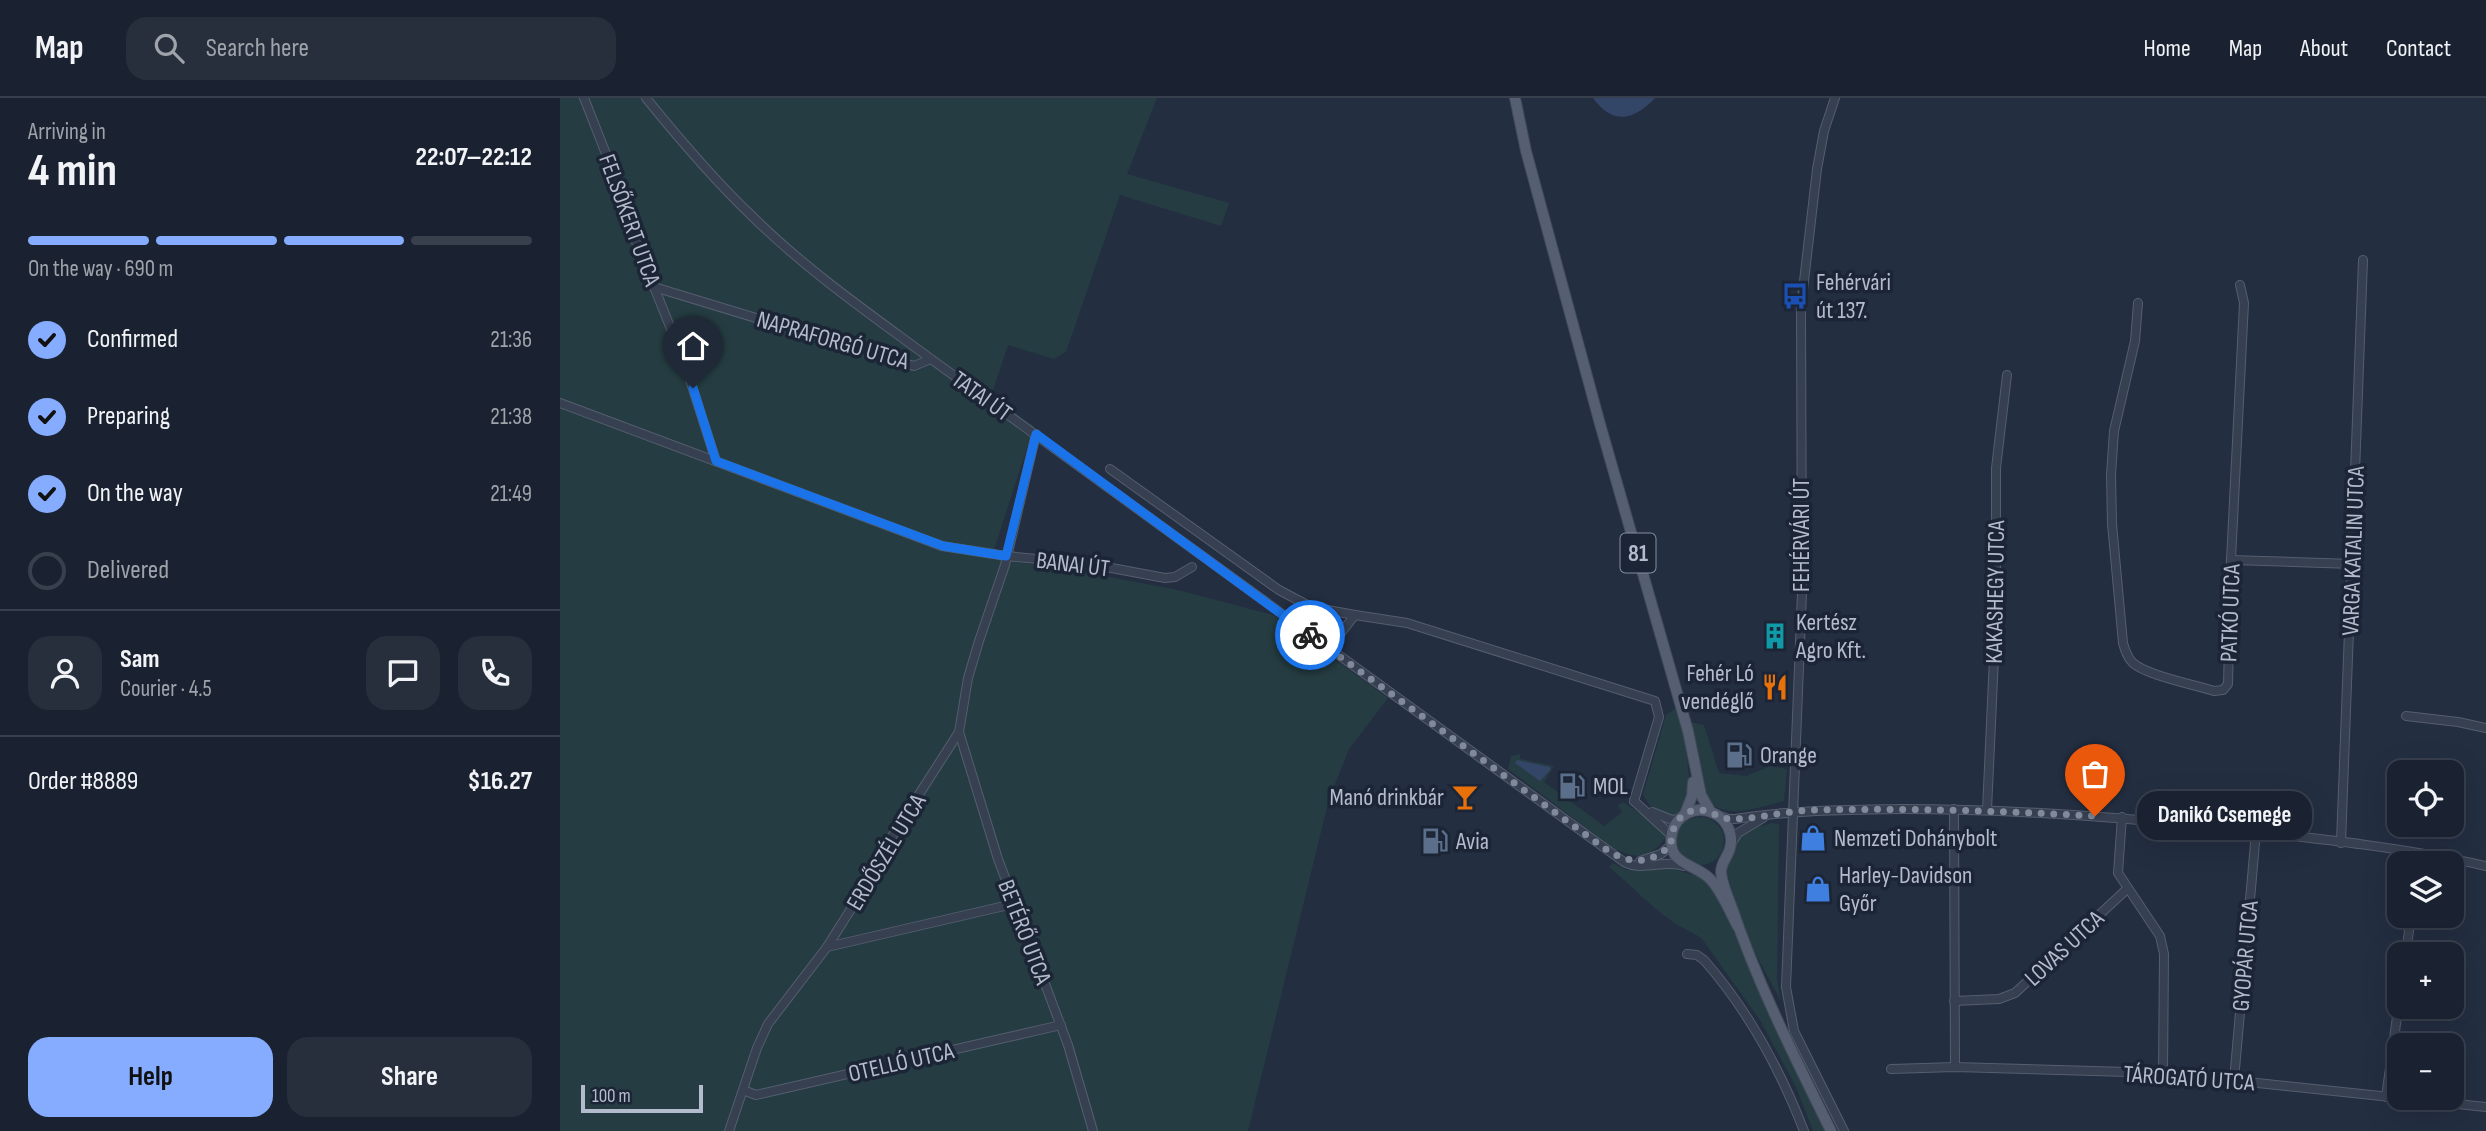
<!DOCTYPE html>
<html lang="en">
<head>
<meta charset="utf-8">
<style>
  body { margin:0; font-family:"Sofia Sans Condensed",sans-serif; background:#272f3d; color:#f1f3f6; height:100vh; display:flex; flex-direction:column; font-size:26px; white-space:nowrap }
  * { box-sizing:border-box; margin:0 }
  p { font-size:23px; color:#9fa4ab }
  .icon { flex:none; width:38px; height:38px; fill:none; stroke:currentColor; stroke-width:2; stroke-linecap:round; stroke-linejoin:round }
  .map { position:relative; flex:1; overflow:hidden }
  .details { display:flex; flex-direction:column; background:#1a2231; width:560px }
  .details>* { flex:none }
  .controls { position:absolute; left:1827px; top:662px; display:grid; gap:14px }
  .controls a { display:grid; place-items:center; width:77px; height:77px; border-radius:14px; background:#1a2231; box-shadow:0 7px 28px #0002,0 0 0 2px #383f4d; font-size:35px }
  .scale { position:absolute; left:21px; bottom:18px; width:122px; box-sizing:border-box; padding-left:7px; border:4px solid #b4bbcc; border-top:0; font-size:19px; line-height:24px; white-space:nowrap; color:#b4bbcc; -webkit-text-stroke:5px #1c2536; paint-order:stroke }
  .pin { position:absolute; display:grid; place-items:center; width:60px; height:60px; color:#fff; margin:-72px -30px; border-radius:50% 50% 50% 0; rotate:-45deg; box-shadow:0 0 7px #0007 }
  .pin .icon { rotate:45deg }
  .courier { position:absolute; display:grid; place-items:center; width:70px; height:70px; margin:-35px; border:5px solid #1a73e8; border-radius:50%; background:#fff; color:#222; box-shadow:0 2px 9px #0007 }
  .bubble { position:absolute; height:49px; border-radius:21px; background:#1a2231; box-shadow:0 7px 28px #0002,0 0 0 2px #383f4d; font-size:23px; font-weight:700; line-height:49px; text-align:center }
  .summary em { font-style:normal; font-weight:700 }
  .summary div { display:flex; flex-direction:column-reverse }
  .summary { display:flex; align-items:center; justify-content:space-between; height:119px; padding:0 28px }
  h1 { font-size:46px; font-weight:700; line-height:52px }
  .bar { display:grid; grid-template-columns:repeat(4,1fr); gap:10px 7px; align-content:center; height:84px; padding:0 28px }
  .bar i { height:9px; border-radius:5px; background:#383f4d }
  .bar .active { background:#85acff }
  .bar p { grid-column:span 4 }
  .line { display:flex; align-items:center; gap:18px; padding:0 28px; border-top:2px solid #383f4d }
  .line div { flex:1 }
  .round { display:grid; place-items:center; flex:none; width:74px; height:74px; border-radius:21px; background:#272f3d }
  ol { padding:0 28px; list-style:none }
  li { display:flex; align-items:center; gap:21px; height:77px }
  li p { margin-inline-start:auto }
  li .icon { padding:7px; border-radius:50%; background:#85acff; color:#111; stroke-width:4 }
  li:last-child { color:#9fa4ab }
  li i { width:38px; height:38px; border:4px solid #383f4d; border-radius:50% }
  .action { display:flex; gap:14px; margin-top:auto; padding:14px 28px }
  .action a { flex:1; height:80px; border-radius:21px; background:#85acff; color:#111; font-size:28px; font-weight:700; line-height:80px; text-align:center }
  .action a+a { background:#272f3d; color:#f1f3f6 }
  header { display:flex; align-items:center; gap:42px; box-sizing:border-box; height:98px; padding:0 35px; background:#1a2231; border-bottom:2px solid #383f4d }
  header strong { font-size:33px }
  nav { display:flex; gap:38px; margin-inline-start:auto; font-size:24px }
  .search { width:490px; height:63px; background:#272f3d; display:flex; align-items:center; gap:18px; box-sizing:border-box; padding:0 24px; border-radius:21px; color:#9fa4ab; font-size:26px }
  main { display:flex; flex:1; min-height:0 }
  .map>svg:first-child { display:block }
  .green { fill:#253d42 }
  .water { fill:#344668 }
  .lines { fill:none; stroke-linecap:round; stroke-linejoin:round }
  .minor-casing { stroke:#555e6f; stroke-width:10 }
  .major-casing { stroke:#41495a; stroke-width:12 }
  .minor { stroke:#374051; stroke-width:8 }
  .major { stroke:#555f71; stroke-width:10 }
  .done { stroke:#818a9b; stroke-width:7; stroke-dasharray:0 12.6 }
  .route { stroke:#1a73e8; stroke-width:9 }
  .labels { text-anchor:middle; stroke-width:7; stroke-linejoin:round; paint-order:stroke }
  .shield { fill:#1c2536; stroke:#868e9f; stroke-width:2 }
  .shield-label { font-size:23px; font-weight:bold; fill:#b4bbcc }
  .street-label { font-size:24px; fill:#b4bbcc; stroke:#1c2536 }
  .poi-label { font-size:24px; fill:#b4bbcc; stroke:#1c2536; text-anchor:start }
</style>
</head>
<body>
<header>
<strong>Map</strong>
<div class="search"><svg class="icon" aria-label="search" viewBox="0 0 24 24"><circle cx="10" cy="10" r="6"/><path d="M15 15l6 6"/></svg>Search here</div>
<nav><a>Home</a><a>Map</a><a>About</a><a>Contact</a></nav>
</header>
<main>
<section class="details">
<div class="summary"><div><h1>4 min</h1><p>Arriving in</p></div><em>22:07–22:12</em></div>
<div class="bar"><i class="active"></i><i class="active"></i><i class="active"></i><i></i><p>On the way · 690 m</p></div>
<ol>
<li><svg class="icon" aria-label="check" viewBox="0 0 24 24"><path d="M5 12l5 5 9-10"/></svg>Confirmed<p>21:36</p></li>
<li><svg class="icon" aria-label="check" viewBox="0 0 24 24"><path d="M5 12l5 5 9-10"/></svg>Preparing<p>21:38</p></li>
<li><svg class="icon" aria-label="check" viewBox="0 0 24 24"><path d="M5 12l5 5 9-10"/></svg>On the way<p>21:49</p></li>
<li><i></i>Delivered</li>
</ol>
<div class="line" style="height:126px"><a class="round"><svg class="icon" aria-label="person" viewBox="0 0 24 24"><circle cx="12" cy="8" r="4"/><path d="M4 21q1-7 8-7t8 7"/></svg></a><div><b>Sam</b><p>Courier · 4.5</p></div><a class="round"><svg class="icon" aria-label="chat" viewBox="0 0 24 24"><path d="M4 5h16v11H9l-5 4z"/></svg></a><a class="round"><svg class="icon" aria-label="phone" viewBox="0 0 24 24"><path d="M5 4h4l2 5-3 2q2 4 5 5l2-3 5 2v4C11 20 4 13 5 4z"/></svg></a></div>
<div class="line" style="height:91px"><div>Order #8889</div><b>$16.27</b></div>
<div class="action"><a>Help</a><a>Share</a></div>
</section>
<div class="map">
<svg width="1926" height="1033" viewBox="0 0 1926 1033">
  <rect width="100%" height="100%" fill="#232e41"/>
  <g class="green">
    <path d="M 0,0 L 597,0 L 567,76 L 669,105 L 661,128 L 560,97 L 506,254 L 494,261 L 448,247 L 431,298 L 474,328 L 431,461 L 503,470 L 618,492 L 713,517 L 828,600 L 789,651 L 769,701 L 688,1033 L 0,1033 Z"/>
    <path d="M 1116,610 L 1125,639 L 1130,690 L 1121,715 L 1113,718 L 1090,708 L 1083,697 L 1106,617 Z"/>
    <path d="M 1126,623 L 1144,627 L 1159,675 L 1186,678 L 1210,668 L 1227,671 L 1224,703 C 1200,709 1168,722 1147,703 Z"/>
    <path d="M 960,656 L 960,661 L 994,668 L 984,684 L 1044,728 L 1062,714 L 1058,707 L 1063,704 L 1096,726 L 1107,737 C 1091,762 1078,762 1053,750 L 948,671 L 951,658 Z"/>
    <circle cx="1140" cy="743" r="24"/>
    <path d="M 1212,725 L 1219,726 L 1217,881 L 1221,903 L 1194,853 L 1178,815 L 1166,772 L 1181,737 L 1193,730 Z"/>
    <path d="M 1052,765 L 1067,772 L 1085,772 L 1105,768 L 1145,781 L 1153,792 L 1170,824 L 1219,939 L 1265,1033 L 1253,1033 L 1236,989 L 1200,922 L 1142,841 C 1133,833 1122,831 1113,824 C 1090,808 1071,787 1049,769 Z"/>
  </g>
  <g class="water">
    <path d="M 1033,0 L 1095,0 C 1073,23 1053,27 1033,0 Z"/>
    <path d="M 957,662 L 990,669 L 990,672 L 980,683 L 955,665 Z"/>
  </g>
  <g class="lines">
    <g class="minor-casing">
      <g id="minor">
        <path d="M 24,0 L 52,71 L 66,119 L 125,266 L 156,363"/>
        <path d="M 86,0 C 120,42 155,83 194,120 C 248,173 310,216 371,261 L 1064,764 C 1083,774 1104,761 1124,768"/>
        <path d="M 1275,0 L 1264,33 L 1257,71 L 1241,209 L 1242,495 L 1226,889 L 1234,933 L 1284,1033"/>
        <path d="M 94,189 L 354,268 L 371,261"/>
        <path d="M 1578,205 L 1575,243 L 1554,333 L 1551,377 L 1552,426 L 1563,545 C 1565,552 1567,559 1573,565 C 1586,577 1635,587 1654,593 L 1663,592 L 1668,586 L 1671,462 L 1684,205 L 1680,187"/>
        <path d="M 0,305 L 382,448 L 446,458 L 530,466 L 605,480 L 615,479 L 632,469"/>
        <path d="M 550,371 L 719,492 L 751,509 L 795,517"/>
        <path d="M 1671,462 L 1793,466"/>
        <path d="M 769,550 L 795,517 L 847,525 L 1095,603 L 1099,619 L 1074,703"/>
        <path d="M 1846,618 L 1898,624 L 1926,630"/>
        <path d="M 399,634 L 438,761 L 508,947 L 533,1033"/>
        <path d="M 1074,703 L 1111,737"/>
        <path d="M 1394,711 L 1395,969"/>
        <path d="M 1427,712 L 1436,516 L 1436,370 L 1447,277"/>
        <path d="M 1092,714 L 1112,722 L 1119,721"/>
        <path d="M 1160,718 L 1168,721 L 1175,721 C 1230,712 1284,712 1340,711 C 1444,711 1548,718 1652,729 C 1743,739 1837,748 1926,768"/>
        <path d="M 1562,719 L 1558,775 L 1600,838 L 1604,856 L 1603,975"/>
        <path d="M 1781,745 L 1803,162"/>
        <path d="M 1171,746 L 1178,735 L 1203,720"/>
        <path d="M 1080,763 L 1101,756 L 1111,747"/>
        <path d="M 267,849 L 453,806"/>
        <path d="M 1127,856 L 1137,857 L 1144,862 C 1188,912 1220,971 1244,1033"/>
        <path d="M 1846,856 L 1851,817"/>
        <path d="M 1394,903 L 1439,901 L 1455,895 L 1567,791"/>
        <path d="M 1331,971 L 1395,969 L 1603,975 L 1926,1009"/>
        <path d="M 1674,982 L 1696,734"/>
        <path d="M 183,992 L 196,997 L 501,927"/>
        <path d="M 1826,999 L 1839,904"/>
        <path d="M 169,1033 L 197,950 L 208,926 L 267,849 L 291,811 L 324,751 L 399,634 L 408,580 L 419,543 L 445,467 L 476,336"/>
      </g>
    </g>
    <g class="major-casing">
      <g id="major">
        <path d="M 955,0 L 966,53 L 1040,326 L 1128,633 L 1141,697 L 1150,713"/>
        <path d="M 1125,716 L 1132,698 L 1133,684"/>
        <path d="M 1178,829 C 1170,814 1163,796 1152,783 C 1138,765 1105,769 1112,735 C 1114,726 1120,719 1128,715 C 1136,711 1145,711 1153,715 C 1166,720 1174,736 1170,750 C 1168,759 1161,764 1161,774 C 1162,786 1168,799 1172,810 C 1198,887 1235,960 1271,1033"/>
      </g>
    </g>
    <use href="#minor" class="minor"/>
    <use href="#major" class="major"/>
  </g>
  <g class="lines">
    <path class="done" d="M 750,537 L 1047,752 C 1070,767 1091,766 1111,747 C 1111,733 1116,718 1131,713 C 1147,708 1157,721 1172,721 C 1200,721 1228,712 1257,712 C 1350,710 1442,713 1535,718"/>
    <path class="route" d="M 133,290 L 156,363 L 383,448 L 446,458 L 476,336 L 750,537"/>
  </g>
  <defs>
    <g id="bus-bare" transform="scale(2.1)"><path d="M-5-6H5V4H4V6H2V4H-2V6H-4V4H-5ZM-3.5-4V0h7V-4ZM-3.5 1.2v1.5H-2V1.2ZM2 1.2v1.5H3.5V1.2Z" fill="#1a4fb4" stroke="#1c2536" stroke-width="2.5" paint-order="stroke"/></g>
    <g id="building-bare" transform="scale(2.1)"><path d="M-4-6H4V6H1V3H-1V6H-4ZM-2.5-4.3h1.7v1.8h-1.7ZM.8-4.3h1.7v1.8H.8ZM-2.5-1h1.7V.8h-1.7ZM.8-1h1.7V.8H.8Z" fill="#0f9aa8" stroke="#1c2536" stroke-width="2.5" paint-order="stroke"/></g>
    <g id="restaurant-bare" transform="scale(2.1)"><path d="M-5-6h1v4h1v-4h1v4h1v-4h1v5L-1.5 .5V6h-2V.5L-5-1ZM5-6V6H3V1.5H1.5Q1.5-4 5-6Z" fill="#e8710a" stroke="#1c2536" stroke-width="2.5" paint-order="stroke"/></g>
    <g id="fuel-bare" transform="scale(2.1)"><path d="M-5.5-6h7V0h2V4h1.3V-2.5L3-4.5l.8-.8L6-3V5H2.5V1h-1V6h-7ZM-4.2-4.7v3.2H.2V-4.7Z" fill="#5c6f8a" stroke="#1c2536" stroke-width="2.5" paint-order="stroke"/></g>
    <g id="bar-bare" transform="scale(2.1)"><path d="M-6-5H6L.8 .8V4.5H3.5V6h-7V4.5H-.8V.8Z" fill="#e8710a" stroke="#1c2536" stroke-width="2.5" paint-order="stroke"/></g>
    <g id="shop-bare" transform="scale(2.1)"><path d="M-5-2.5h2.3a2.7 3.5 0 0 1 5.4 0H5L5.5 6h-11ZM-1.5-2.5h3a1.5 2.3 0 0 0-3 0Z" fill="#3f7fe0" stroke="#1c2536" stroke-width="2.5" paint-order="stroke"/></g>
  </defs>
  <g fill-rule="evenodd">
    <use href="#bus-bare" x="1235" y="198"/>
    <use href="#building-bare" x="1215" y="538"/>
    <use href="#restaurant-bare" x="1215" y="589"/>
    <use href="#fuel-bare" x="1179" y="657"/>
    <use href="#fuel-bare" x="1012" y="688"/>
    <use href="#bar-bare" x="905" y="699"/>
    <use href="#shop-bare" x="1253" y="740"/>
    <use href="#fuel-bare" x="875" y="743"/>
    <use href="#shop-bare" x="1258" y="791"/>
  </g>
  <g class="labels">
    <rect class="shield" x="1060.5" y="435.5" width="35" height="39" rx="5"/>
    <g class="shield-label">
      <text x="1078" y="463">81</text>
    </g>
    <g class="street-label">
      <text transform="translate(70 122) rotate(70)" y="8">FELSŐKERT UTCA</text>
      <text transform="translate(273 242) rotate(16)" y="8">NAPRAFORGÓ UTCA</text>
      <text transform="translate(422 298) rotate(36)" y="8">TATAI ÚT</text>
      <text transform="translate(1241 437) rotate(-90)" y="8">FEHÉRVÁRI ÚT</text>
      <text transform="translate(1793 453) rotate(-88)" y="8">VARGA KATALIN UTCA</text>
      <text transform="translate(513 466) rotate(7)" y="8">BANAI ÚT</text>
      <text transform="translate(1435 494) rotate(-89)" y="8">KAKASHEGY UTCA</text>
      <text transform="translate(1670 515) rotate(-88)" y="8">PATKÓ UTCA</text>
      <text transform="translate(326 754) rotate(-59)" y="8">ERDŐSZÉL UTCA</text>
      <text transform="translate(465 834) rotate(69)" y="8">BETÉRŐ UTCA</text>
      <text transform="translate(1504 850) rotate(-43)" y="8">LOVAS UTCA</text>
      <text transform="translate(1685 858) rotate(-85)" y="8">GYOPÁR UTCA</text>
      <text transform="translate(341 964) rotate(-13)" y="8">OTELLÓ UTCA</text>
      <text transform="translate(1629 980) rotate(4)" y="8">TÁROGATÓ UTCA</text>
    </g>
    <g class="poi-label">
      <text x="1256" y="192">Fehérvári<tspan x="1256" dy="28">út 137.</tspan></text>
      <text x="1236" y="532">Kertész<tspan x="1236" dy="28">Agro Kft.</tspan></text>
      <text x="1194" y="583" text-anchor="end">Fehér Ló<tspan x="1194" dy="28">vendéglő</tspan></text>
      <text x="1200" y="665">Orange</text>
      <text x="1033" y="696">MOL</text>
      <text x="884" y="707" text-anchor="end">Manó drinkbár</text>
      <text x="1274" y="748">Nemzeti Dohánybolt</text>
      <text x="896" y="751">Avia</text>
      <text x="1279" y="785">Harley-Davidson<tspan x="1279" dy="28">Győr</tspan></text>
    </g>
  </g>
</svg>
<div class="controls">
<a><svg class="icon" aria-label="locate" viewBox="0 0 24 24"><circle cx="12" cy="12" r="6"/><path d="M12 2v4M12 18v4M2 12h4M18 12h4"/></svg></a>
<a><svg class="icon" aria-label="layers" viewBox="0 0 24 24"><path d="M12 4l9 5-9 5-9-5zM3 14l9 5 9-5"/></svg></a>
<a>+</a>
<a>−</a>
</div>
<div class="scale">100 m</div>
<div class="pin" style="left:1535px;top:718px;background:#ea580c"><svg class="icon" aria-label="bag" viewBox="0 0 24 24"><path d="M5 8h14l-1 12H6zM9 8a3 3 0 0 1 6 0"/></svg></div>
<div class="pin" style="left:133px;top:290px;background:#1f2937"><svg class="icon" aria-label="home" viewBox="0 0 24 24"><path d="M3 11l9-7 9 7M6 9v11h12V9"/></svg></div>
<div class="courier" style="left:750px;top:537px"><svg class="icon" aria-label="bike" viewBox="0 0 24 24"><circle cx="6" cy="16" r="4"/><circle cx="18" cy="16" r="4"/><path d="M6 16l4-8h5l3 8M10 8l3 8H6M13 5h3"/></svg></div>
<div class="bubble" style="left:1577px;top:693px;width:175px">Danikó Csemege</div>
</div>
</main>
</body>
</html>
